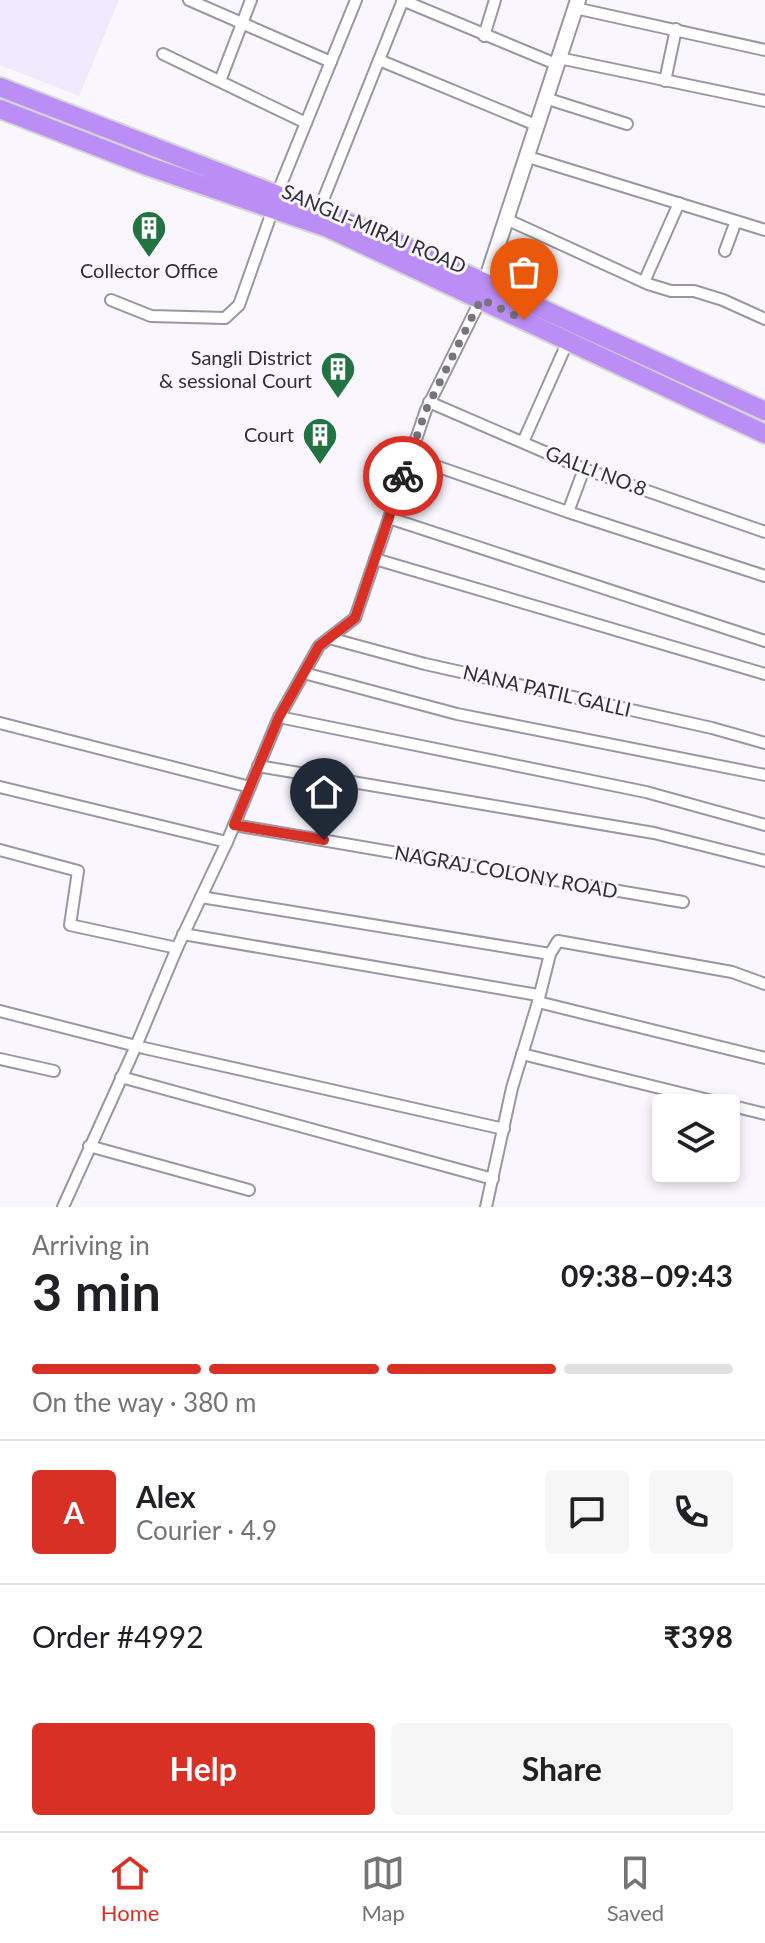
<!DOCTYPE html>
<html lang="en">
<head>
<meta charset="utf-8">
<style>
  body { margin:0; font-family:Lato,sans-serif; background:#f6f6f6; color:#202124; height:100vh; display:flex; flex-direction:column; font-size:30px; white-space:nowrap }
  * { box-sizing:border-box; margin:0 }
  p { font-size:26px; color:#757577 }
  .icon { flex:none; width:44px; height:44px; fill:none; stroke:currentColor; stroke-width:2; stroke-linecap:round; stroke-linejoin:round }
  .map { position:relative; height:1207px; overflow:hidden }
  .details { display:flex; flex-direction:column; background:#fff; flex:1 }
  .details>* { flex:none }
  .buttons { position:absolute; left:652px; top:1094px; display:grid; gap:16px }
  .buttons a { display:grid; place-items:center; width:88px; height:88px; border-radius:8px; background:#fff; box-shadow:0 4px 12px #0003; font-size:40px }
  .pin { position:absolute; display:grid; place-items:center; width:68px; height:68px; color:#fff; margin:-82px -34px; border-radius:50% 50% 50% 0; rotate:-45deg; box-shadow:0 0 8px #0007 }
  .pin .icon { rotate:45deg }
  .courier { position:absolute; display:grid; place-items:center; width:80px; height:80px; margin:-40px; border:6px solid #d93025; border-radius:50%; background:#fff; color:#222; box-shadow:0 2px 10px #0007 }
  .headline em { font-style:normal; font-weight:700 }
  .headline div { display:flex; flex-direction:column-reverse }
  .headline { display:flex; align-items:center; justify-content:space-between; height:136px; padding:0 32px }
  h1 { font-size:52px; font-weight:700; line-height:60px }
  .bar { display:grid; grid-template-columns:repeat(4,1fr); gap:12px 8px; align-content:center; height:96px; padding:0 32px }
  .bar i { height:10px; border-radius:6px; background:#e0e0e0 }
  .bar .selected { background:#d93025 }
  .bar p { grid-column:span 4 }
  .line { display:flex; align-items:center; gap:20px; padding:0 32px; border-top:2px solid #e0e0e0 }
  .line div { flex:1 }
  .round { display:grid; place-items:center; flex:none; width:84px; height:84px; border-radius:8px; background:#f6f6f6 }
  .cta { display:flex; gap:16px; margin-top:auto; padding:16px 32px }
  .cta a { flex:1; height:92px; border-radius:8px; background:#d93025; color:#fff; font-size:32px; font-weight:700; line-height:92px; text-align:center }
  .cta a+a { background:#f6f6f6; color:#202124 }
  .tabs { display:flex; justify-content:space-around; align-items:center; height:112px; border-top:2px solid #e0e0e0; background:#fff; font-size:22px; color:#757577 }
  .tabs a { display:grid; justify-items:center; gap:4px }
  .tabs .selected { color:#d93025 }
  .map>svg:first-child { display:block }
  .built { fill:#f0e9fd }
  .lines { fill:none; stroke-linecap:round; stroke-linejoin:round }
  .street-casing { stroke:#9a96a2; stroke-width:14 }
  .secondary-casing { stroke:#9a96a2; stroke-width:18 }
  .highway-casing { stroke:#d6d5d6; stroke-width:22 }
  .street { stroke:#fff; stroke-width:10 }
  .secondary { stroke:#fff; stroke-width:14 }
  .highway { stroke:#bb8ef6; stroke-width:18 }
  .done { stroke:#77757b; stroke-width:8; stroke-dasharray:0 14.4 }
  .route { stroke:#d93025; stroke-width:10 }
  .labels { text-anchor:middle; stroke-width:6; stroke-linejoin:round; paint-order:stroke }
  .street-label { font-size:20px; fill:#312f34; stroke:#f9f6fe }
  .poi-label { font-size:20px; fill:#312f34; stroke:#f9f6fe; text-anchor:end }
</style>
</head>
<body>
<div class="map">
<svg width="765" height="1207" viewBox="0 0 765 1207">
  <rect width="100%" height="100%" fill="#f9f6fe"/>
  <path class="built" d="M 0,0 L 119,0 L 79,96 L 0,65 Z"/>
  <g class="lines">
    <g class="street-casing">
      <g id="street">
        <path d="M 189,0 L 331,62"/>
        <path d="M 402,0 L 556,64"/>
        <path d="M 575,8 L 765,50"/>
        <path d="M 484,36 L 495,0"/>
        <path d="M 163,54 L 306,123"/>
        <path d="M 559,58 L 765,101"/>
        <path d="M 379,60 L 536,125"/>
        <path d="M 220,81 L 251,0"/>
        <path d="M 665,81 L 676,29"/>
        <path d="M 545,98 L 627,124"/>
        <path d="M 525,156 L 765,230"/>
        <path d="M 277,194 L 356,0"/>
        <path d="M 319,210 L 403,0"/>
        <path d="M 506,219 L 648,284 L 671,291 L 694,291 L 723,300 L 765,319"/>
        <path d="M 725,251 L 736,221"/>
        <path d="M 644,282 L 679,203"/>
        <path d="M 111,300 L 151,316 L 225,318 L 239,305 L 273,209"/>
        <path d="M 429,402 L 584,469 L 765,532"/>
        <path d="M 523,442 L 568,341"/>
        <path d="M 410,457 L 568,512 L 584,469"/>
        <path d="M 568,512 L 765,576"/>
        <path d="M 389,518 L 765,641"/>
        <path d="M 375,559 L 765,674"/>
        <path d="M 329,638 L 425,664 L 712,728 L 765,743"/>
        <path d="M 304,673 L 457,714 L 765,775"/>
        <path d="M 279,717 L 646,792 L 765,825"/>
        <path d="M 0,723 L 250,787"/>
        <path d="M 258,766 L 654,833 L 765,861"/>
        <path d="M 0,787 L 227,842"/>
        <path d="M 234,825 L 683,902"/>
        <path d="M 0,850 L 78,871 L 70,925 L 177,948"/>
        <path d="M 201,897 L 550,954"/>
        <path d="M 183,934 L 538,995"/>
        <path d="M 765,984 L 732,972 L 558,941 L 550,954 L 538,1002 L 765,1058"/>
        <path d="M 0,1011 L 144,1048 L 504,1129"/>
        <path d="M 522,1054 L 765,1114"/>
        <path d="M 0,1059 L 54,1071"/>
        <path d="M 121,1077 L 493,1179"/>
        <path d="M 89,1146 L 249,1190"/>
        <path d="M 63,1207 L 136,1046 L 177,948 L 227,842 L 279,717 L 319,646 L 355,618 L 426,410 L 481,299"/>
        <path d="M 486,1207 L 512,1088 L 538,1002"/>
      </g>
    </g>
    <g class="secondary-casing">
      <path id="secondary" d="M 482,293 L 578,0"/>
    </g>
    <g class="highway-casing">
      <g id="highway">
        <path d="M 0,87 L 383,236 L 765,411"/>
        <path d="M 0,109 L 147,166 L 328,228 L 765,434"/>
      </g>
    </g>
    <use href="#street" class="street"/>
    <use href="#secondary" class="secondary"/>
    <use href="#highway" class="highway"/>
  </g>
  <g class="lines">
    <path class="done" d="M 403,476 L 426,410 L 481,299 L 524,320"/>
    <path class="route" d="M 324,840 L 234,825 L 279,717 L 319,646 L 355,618 L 403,476"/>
  </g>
  <defs>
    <g id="building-pin" transform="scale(1.8)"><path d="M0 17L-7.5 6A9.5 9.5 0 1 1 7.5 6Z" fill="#237241" stroke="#f9f6fe"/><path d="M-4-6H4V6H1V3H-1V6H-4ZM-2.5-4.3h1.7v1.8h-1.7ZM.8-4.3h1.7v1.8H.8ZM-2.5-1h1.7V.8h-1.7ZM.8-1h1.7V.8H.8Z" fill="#fff"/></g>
  </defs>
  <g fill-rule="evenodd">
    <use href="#building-pin" x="149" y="228"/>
    <use href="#building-pin" x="338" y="369"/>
    <use href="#building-pin" x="320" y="435"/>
  </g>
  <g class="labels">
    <g class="street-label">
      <text transform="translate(374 229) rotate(23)" y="7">SANGLI-MIRAJ ROAD</text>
      <text transform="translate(596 471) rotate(21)" y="7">GALLI NO.8</text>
      <text transform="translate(547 691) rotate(13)" y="7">NANA PATIL GALLI</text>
      <text transform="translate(506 872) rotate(10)" y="7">NAGRAJ COLONY ROAD</text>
    </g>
    <g class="poi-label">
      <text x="149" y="278" text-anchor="middle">Collector Office</text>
      <text x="312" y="365">Sangli District<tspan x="312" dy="23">&amp; sessional Court</tspan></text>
      <text x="294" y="442">Court</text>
    </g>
  </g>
</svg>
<div class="buttons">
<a><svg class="icon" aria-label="layers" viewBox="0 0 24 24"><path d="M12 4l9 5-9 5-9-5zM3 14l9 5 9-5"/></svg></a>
</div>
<div class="pin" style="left:524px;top:320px;background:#ea580c"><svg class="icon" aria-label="bag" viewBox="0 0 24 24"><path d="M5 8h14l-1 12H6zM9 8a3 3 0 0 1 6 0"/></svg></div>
<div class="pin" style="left:324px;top:840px;background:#1f2937"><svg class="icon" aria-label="home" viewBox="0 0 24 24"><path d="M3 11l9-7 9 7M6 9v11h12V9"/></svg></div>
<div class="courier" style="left:403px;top:476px"><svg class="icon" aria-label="bike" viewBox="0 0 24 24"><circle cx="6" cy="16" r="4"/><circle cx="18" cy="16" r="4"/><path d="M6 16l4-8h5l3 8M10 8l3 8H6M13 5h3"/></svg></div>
</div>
<section class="details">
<div class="headline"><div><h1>3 min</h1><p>Arriving in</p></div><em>09:38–09:43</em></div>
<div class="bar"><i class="selected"></i><i class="selected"></i><i class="selected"></i><i></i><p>On the way · 380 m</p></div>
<div class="line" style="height:144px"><b class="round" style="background:#d93025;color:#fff">A</b><div><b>Alex</b><p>Courier · 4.9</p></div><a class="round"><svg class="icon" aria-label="chat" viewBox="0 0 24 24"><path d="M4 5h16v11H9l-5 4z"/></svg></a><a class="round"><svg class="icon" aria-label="phone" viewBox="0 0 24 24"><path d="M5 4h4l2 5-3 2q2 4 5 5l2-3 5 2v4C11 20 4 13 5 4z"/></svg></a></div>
<div class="line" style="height:104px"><div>Order #4992</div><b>₹398</b></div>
<div class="cta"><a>Help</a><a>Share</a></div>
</section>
<nav class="tabs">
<a class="selected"><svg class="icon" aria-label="home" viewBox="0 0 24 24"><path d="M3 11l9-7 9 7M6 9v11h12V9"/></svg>Home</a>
<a><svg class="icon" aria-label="map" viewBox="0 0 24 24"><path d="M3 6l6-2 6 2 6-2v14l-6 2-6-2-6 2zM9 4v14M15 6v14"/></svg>Map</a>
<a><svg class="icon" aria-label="saved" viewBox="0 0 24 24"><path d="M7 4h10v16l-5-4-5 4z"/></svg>Saved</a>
</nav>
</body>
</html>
